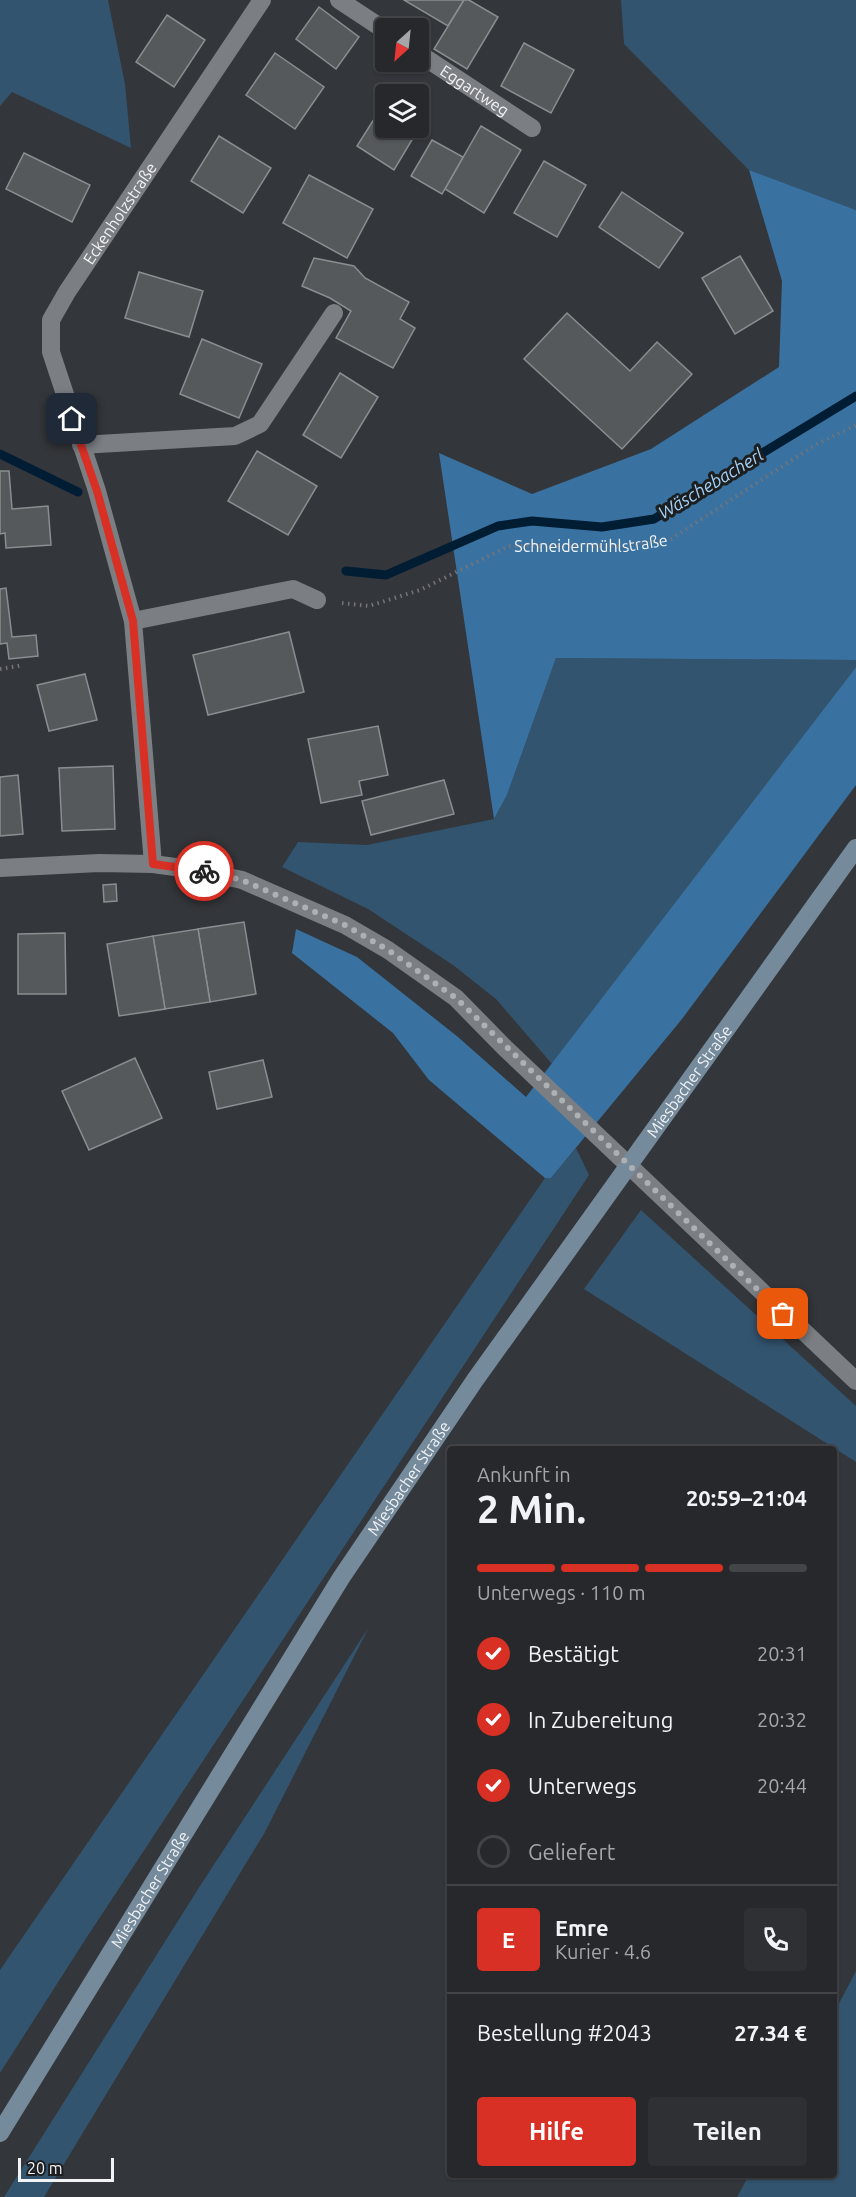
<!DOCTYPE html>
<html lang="de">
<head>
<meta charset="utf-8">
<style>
  body { margin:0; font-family:Ubuntu,sans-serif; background:#2e3034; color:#f1f3f6; height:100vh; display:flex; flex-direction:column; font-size:22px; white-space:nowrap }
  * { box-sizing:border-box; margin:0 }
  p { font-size:20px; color:#a4a6a9 }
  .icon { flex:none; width:33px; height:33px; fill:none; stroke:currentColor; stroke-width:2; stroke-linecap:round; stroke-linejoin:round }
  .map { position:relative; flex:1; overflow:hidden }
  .sheet { position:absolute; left:447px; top:1446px; width:390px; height:732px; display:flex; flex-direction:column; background:#26282c; border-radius:6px; box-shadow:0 2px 4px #0004,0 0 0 2px #424448 }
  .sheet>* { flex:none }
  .needle { width:39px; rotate:207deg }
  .tools { position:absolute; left:375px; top:18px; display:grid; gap:12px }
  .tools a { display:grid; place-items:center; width:54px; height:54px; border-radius:6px; background:#26282c; box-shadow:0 2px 4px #0004,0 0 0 2px #424448; font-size:30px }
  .scale { position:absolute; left:18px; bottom:15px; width:96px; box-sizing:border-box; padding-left:6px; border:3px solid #f1f3f5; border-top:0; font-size:16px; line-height:21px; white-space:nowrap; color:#f1f3f5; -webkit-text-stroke:4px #1c1e1f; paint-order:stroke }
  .pin { position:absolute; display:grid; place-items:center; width:51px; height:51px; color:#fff; margin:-26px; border-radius:12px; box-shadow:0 3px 9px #0006 }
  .courier { position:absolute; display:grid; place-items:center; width:60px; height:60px; margin:-30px; border:4px solid #d93025; border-radius:50%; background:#fff; color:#222; box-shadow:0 2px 8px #0007 }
  .summary em { font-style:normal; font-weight:700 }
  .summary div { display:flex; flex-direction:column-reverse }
  .summary { display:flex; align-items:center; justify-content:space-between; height:102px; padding:0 30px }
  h1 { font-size:39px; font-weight:700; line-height:45px }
  .bar { display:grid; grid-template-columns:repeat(4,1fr); gap:9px 6px; align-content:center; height:72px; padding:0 30px }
  .bar i { height:8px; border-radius:4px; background:#424448 }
  .bar .on { background:#d93025 }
  .bar p { grid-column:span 4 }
  .line { display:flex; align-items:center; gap:15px; padding:0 30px; border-top:2px solid #424448 }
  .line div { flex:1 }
  .round { display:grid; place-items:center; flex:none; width:63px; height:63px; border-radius:6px; background:#2e3034 }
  ol { padding:0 30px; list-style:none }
  li { display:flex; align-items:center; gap:18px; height:66px }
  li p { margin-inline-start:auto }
  li .icon { padding:6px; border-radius:50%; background:#d93025; color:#fff; stroke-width:4 }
  li:last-child { color:#a4a6a9 }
  li i { width:33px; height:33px; border:3px solid #424448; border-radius:50% }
  .cta { display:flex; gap:12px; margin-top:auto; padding:12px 30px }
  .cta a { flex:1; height:69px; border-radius:6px; background:#d93025; color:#fff; font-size:24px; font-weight:700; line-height:69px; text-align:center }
  .cta a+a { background:#2e3034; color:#f1f3f6 }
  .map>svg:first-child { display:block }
  .green { fill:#33546f }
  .forest { fill:#3972a0 }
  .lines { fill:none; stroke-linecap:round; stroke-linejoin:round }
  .stream { stroke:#001d34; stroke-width:9 }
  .building { fill:#55595c; stroke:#8a8e91; stroke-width:1.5 }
  .path { stroke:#737579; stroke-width:4; stroke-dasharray:1.5 4.5; stroke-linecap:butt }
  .street { stroke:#7b7f83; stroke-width:18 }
  .secondary { stroke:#758a9b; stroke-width:18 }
  .done { stroke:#aeb1b4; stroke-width:6; stroke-dasharray:0 10.8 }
  .route { stroke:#d93025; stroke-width:8 }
  .labels { text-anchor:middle; stroke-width:6; stroke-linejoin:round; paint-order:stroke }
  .street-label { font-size:16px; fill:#f1f3f5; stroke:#1c1e1f }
  .water-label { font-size:18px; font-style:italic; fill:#a3d2fa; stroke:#1c1e1f }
</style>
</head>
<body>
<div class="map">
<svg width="856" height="2197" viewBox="0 0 856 2197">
  <rect width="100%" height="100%" fill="#33363a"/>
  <g class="green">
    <path d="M 0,0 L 108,0 L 125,84 L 131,148 L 12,92 L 0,106 Z"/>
    <path d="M 621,0 L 856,0 L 856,210 L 749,170 L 624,44 Z"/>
    <path d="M 556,658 L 856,660 L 856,667 L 552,1064 L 496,999 L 453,965 L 368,909 L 282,867 L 298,842 L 367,845 L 494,819 L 507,795 Z"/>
    <path d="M 576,1148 L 589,1175 L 85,1940 L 0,2073 L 0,1970 L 545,1178 L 551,1178 Z"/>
    <path d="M 641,1210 L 856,1406 L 856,1462 L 584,1289 Z"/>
    <path d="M 369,1627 L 265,1832 L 44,2197 L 4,2197 L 200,1886 Z"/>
    <path d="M 856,1971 L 856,2197 L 737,2197 L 749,2175 L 834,2175 L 834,2013 Z"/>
  </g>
  <g class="forest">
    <path d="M 749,170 L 856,210 L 856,660 L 556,658 L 507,795 L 494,819 L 439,453 L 532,494 L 651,449 L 779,367 L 782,281 Z"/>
    <path d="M 856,667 L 856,785 L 682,1019 L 551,1178 L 545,1178 L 429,1080 L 393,1033 L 292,953 L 296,929 L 357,957 L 458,1037 L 526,1097 Z"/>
  </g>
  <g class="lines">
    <g class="stream">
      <path d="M 0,454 L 78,492"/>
      <path d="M 346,571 L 386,575 L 498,526 L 532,521 L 602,527 L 654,519 L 856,396"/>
    </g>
  </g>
  <g class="building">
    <path d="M 404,0 L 464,0 L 448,26 Z"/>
    <path d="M 464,0 L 469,0 L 498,17 L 467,69 L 434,49 Z"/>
    <path d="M 319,7 L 359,37 L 336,69 L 296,39 Z"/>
    <path d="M 167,15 L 205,40 L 174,87 L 136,62 Z"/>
    <path d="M 524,43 L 574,70 L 551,113 L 501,86 Z"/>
    <path d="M 275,53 L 324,87 L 295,129 L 246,95 Z"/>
    <path d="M 386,100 L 386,128 L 418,128 L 418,107 L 428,113 L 394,170 L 357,146 Z"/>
    <path d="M 481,126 L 521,150 L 484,213 L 445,189 Z"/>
    <path d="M 219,136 L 271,168 L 243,213 L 191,181 Z"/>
    <path d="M 432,140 L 463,157 L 442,194 L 411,176 Z"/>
    <path d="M 24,153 L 90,185 L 72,222 L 6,189 Z"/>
    <path d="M 544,161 L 586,185 L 557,237 L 514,213 Z"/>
    <path d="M 309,175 L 373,209 L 347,258 L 283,223 Z"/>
    <path d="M 622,192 L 683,233 L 659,268 L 599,227 Z"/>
    <path d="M 740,256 L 773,311 L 735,334 L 702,278 Z"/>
    <path d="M 314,258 L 354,266 L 365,278 L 409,302 L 400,319 L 415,328 L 393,368 L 336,338 L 351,311 L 330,298 L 302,286 Z"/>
    <path d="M 139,272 L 203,291 L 189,337 L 125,318 Z"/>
    <path d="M 567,313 L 630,371 L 657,342 L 692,374 L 622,449 L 524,359 Z"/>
    <path d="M 202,339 L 262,364 L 239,418 L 180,394 Z"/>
    <path d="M 340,373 L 378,397 L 341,458 L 303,435 Z"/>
    <path d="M 257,451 L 317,486 L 288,535 L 228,501 Z"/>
    <path d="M 0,471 L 9,471 L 12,509 L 48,506 L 51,545 L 6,548 L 5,533 L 0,534 Z"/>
    <path d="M 6,588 L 12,637 L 36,635 L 38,656 L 9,659 L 7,643 L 0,644 L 0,589 Z"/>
    <path d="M 289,632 L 304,692 L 208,715 L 193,655 Z"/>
    <path d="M 85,674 L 97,720 L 49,731 L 37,685 Z"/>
    <path d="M 378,726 L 388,775 L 359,781 L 362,795 L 321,803 L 308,739 Z"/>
    <path d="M 113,766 L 115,829 L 62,831 L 59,768 Z"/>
    <path d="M 18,775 L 23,834 L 0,836 L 0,777 Z"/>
    <path d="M 444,780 L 454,814 L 371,835 L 362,801 Z"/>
    <path d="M 116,884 L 117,901 L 104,902 L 103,885 Z"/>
    <path d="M 244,922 L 256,994 L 210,1002 L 198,929 Z"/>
    <path d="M 198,929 L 210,1002 L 165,1009 L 153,936 Z"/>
    <path d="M 65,933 L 66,994 L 18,994 L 18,934 Z"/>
    <path d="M 153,936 L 165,1009 L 119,1016 L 107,944 Z"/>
    <path d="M 135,1058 L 162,1118 L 89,1150 L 62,1091 Z"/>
    <path d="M 263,1060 L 272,1097 L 217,1109 L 209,1072 Z"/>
  </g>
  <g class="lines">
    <g class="path">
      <path id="s1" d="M 342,603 L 369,606 L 420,590 L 509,546 L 624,546 L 671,539 L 815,445 L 856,425"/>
      <path d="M 0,669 L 23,665"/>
    </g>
    <g class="street">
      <path d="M 339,0 L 386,31"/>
      <path id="s2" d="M 418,53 L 532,128"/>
      <path d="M 81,445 L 235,436 L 260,424 L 334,313"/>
      <path d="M 133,621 L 293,589 L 317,600"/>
      <path id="s3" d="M 153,864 L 133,621 L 97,491 L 51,352 L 51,320 L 67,292 L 262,0"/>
      <path d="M 0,868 L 99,863 L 153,864 L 197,870 L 242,880 L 345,925 L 388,950 L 456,998 L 504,1047 L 856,1381"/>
    </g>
    <path class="secondary" id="s4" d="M 0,2133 L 341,1578 L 475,1380 L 856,848"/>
  </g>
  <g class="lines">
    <path class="done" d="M 204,871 L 242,880 L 345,925 L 388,950 L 456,998 L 783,1314"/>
    <path class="route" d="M 72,419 L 97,491 L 133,621 L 153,864 L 204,871"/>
  </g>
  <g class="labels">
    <g class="street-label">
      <text dy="6" stroke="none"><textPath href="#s2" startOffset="68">Eggartweg</textPath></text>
      <text dy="6" stroke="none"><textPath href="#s3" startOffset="684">Eckenholzstraße</textPath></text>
      <text dy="6" stroke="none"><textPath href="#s1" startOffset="262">Schneidermühlstraße</textPath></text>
      <text dy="6" stroke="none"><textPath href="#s4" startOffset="1258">Miesbacher Straße</textPath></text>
      <text dy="6" stroke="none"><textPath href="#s4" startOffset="772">Miesbacher Straße</textPath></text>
      <text dy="6" stroke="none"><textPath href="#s4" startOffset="286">Miesbacher Straße</textPath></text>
    </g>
    <g class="water-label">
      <text transform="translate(711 484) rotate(-31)" y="6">Wäschebacherl</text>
    </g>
  </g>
</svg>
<div class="tools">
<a><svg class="needle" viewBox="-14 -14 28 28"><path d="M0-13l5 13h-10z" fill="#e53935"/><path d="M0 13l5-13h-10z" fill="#a4a6a9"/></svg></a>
<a><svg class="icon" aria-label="layers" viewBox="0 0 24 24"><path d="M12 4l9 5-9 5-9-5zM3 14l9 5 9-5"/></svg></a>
</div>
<div class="scale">20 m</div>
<div class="pin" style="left:783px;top:1314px;background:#ea580c"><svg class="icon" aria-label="bag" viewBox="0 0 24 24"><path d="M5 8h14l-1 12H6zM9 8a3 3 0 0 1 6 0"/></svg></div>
<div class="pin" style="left:72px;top:419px;background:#1f2937"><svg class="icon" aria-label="home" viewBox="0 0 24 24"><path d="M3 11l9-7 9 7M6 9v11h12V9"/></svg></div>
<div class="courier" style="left:204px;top:871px"><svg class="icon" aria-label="bike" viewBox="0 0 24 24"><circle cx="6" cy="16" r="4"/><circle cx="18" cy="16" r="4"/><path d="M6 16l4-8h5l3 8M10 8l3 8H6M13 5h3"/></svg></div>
<section class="sheet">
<div class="summary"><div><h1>2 Min.</h1><p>Ankunft in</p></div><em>20:59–21:04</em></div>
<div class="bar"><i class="on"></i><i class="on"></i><i class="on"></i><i></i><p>Unterwegs · 110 m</p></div>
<ol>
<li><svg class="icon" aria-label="check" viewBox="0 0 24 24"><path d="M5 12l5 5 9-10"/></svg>Bestätigt<p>20:31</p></li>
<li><svg class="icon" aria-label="check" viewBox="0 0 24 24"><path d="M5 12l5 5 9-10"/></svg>In Zubereitung<p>20:32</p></li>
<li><svg class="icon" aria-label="check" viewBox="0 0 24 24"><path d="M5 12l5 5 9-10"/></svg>Unterwegs<p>20:44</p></li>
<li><i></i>Geliefert</li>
</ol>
<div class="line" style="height:108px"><b class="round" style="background:#d93025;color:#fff">E</b><div><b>Emre</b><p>Kurier · 4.6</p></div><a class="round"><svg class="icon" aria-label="phone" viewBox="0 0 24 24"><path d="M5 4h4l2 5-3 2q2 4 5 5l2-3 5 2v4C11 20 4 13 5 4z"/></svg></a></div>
<div class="line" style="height:78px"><div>Bestellung #2043</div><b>27.34 €</b></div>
<div class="cta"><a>Hilfe</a><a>Teilen</a></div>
</section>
</div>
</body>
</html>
